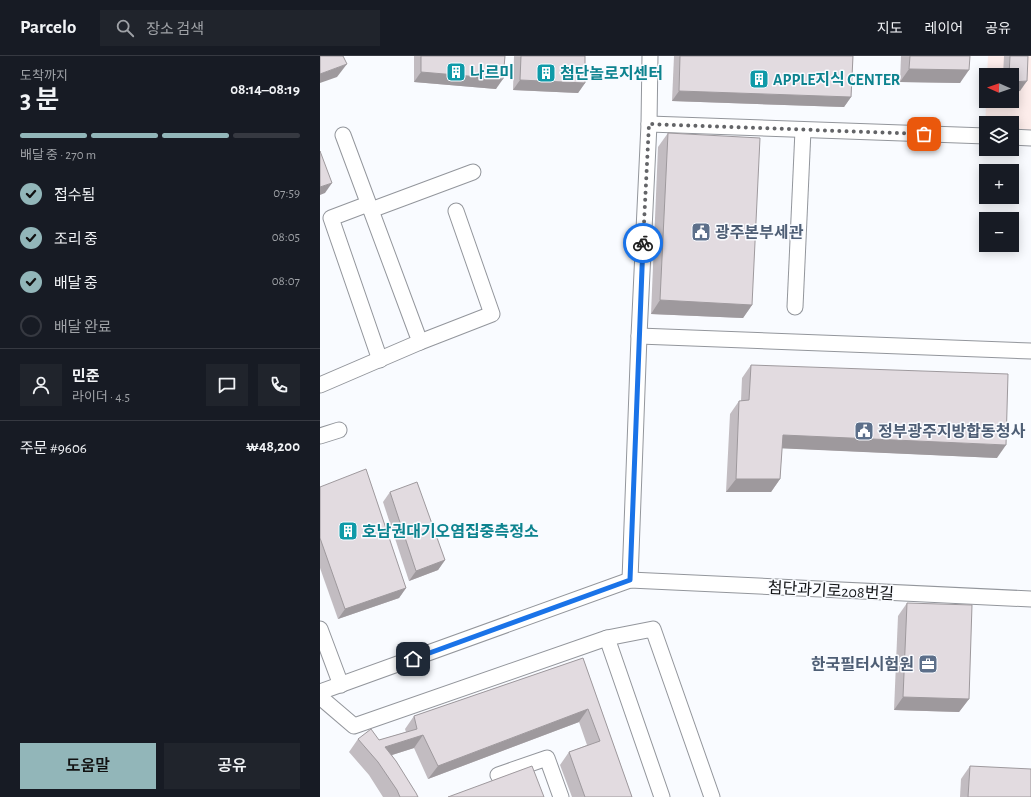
<!DOCTYPE html>
<html lang="ko">
<head>
<meta charset="utf-8">
<style>
  body { margin:0; font-family:"Alegreya Sans","Noto Sans KR",sans-serif; background:#20242c; color:#f1f3f6; height:100vh; display:flex; flex-direction:column; font-size:15px; white-space:nowrap }
  * { box-sizing:border-box; margin:0 }
  p { font-size:13px; color:#9ea1a6 }
  .icon { flex:none; width:22px; height:22px; fill:none; stroke:currentColor; stroke-width:2; stroke-linecap:round; stroke-linejoin:round }
  .map { position:relative; flex:1; overflow:hidden }
  .sheet { display:flex; flex-direction:column; background:#171b24; width:320px }
  .sheet>* { flex:none }
  .needle { width:26px; rotate:272deg }
  .fabs { position:absolute; left:659px; top:12px; display:grid; gap:8px }
  .fabs a { display:grid; place-items:center; width:40px; height:40px; border-radius:0px; background:#171b24; box-shadow:0 2px 10px #0003; font-size:20px }
  .pin { position:absolute; display:grid; place-items:center; width:34px; height:34px; color:#fff; margin:-17px; border-radius:8px; box-shadow:0 2px 6px #0006 }
  .courier { position:absolute; display:grid; place-items:center; width:40px; height:40px; margin:-20px; border:3px solid #1a73e8; border-radius:50%; background:#fff; color:#222; box-shadow:0 1px 5px #0007 }
  .overview em { font-style:normal; font-weight:600 }
  .overview div { display:flex; flex-direction:column-reverse }
  .overview { display:flex; align-items:center; justify-content:space-between; height:68px; padding:0 20px }
  h1 { font-size:26px; font-weight:600; line-height:30px }
  .bar { display:grid; grid-template-columns:repeat(4,1fr); gap:6px 4px; align-content:center; height:48px; padding:0 20px }
  .bar i { height:5px; border-radius:3px; background:#363941 }
  .bar .on { background:#92b6b9 }
  .bar p { grid-column:span 4 }
  .line { display:flex; align-items:center; gap:10px; padding:0 20px; border-top:1px solid #363941 }
  .line div { flex:1 }
  .round { display:grid; place-items:center; flex:none; width:42px; height:42px; border-radius:0px; background:#20242c }
  ol { padding:0 20px; list-style:none }
  li { display:flex; align-items:center; gap:12px; height:44px }
  li p { margin-inline-start:auto }
  li .icon { padding:4px; border-radius:50%; background:#92b6b9; color:#111; stroke-width:4 }
  li:last-child { color:#9ea1a6 }
  li i { width:22px; height:22px; border:2px solid #363941; border-radius:50% }
  .action { display:flex; gap:8px; margin-top:auto; padding:8px 20px }
  .action a { flex:1; height:46px; border-radius:0px; background:#92b6b9; color:#111; font-size:16px; font-weight:600; line-height:46px; text-align:center }
  .action a+a { background:#20242c; color:#f1f3f6 }
  header { display:flex; align-items:center; gap:24px; box-sizing:border-box; height:56px; padding:0 20px; background:#171b24; border-bottom:1px solid #363941 }
  header strong { font-size:19px }
  nav { display:flex; gap:22px; margin-inline-start:auto; font-size:14px }
  .search { width:280px; height:36px; background:#20242c; display:flex; align-items:center; gap:10px; box-sizing:border-box; padding:0 14px; border-radius:0px; color:#9ea1a6; font-size:15px }
  main { display:flex; flex:1; min-height:0 }
  .map>svg:first-child { display:block }
  .education { fill:#fdedeb }
  .lines { fill:none; stroke-linecap:round; stroke-linejoin:round }
  .minor-casing { stroke:#93969c; stroke-width:17 }
  .minor { stroke:#fff; stroke-width:15 }
  .wall { fill:#c2bcc1 }
  .shaded-wall { fill:#9e999d }
  .building { fill:#e2dbe0; stroke:#9e999d }
  .done { stroke:#636467; stroke-width:4; stroke-dasharray:0 7.2 }
  .route { stroke:#1a73e8; stroke-width:5 }
  .labels { text-anchor:middle; stroke-width:3; stroke-linejoin:round; paint-order:stroke }
  .culture-label { font-size:16px; font-weight:bold; fill:#0d838f; stroke:#f9fbff; text-anchor:start }
  .service-label { font-size:16px; font-weight:bold; fill:#4e5e75; stroke:#f9fbff; text-anchor:start }
  .street-label { font-size:16px; fill:#121315; stroke:#f9fbff }
</style>
</head>
<body>
<header>
<strong>Parcelo</strong>
<div class="search"><svg class="icon" aria-label="search" viewBox="0 0 24 24"><circle cx="10" cy="10" r="6"/><path d="M15 15l6 6"/></svg>장소 검색</div>
<nav><a>지도</a><a>레이어</a><a>공유</a></nav>
</header>
<main>
<section class="sheet">
<div class="overview"><div><h1>3 분</h1><p>도착까지</p></div><em>08:14–08:19</em></div>
<div class="bar"><i class="on"></i><i class="on"></i><i class="on"></i><i></i><p>배달 중 · 270 m</p></div>
<ol>
<li><svg class="icon" aria-label="check" viewBox="0 0 24 24"><path d="M5 12l5 5 9-10"/></svg>접수됨<p>07:59</p></li>
<li><svg class="icon" aria-label="check" viewBox="0 0 24 24"><path d="M5 12l5 5 9-10"/></svg>조리 중<p>08:05</p></li>
<li><svg class="icon" aria-label="check" viewBox="0 0 24 24"><path d="M5 12l5 5 9-10"/></svg>배달 중<p>08:07</p></li>
<li><i></i>배달 완료</li>
</ol>
<div class="line" style="height:72px"><a class="round"><svg class="icon" aria-label="person" viewBox="0 0 24 24"><circle cx="12" cy="8" r="4"/><path d="M4 21q1-7 8-7t8 7"/></svg></a><div><b>민준</b><p>라이더 · 4.5</p></div><a class="round"><svg class="icon" aria-label="chat" viewBox="0 0 24 24"><path d="M4 5h16v11H9l-5 4z"/></svg></a><a class="round"><svg class="icon" aria-label="phone" viewBox="0 0 24 24"><path d="M5 4h4l2 5-3 2q2 4 5 5l2-3 5 2v4C11 20 4 13 5 4z"/></svg></a></div>
<div class="line" style="height:52px"><div>주문 #9606</div><b>₩48,200</b></div>
<div class="action"><a>도움말</a><a>공유</a></div>
</section>
<div class="map">
<svg width="711" height="741" viewBox="0 0 711 741">
  <rect width="100%" height="100%" fill="#f9fbff"/>
  <path class="education" d="M 668,0 L 711,0 L 711,82 L 692,81 L 692,67 L 666,67 L 666,80 L 665,80 L 666,45 L 692,45 L 692,19 L 667,19 Z"/>
  <g class="lines">
    <g class="minor-casing">
      <g id="minor">
        <path d="M 329,68 L 666,80"/>
        <path d="M 692,81 L 711,82"/>
        <path d="M 48,148 L 11,162 L 60,304"/>
        <path d="M 51,154 L 153,116"/>
        <path d="M 475,251 L 483,74"/>
        <path d="M 319,280 L 711,295"/>
        <path d="M 100,286 L 172,258 L 136,155"/>
        <path d="M 0,329 L 100,286 L 23,79"/>
        <path d="M 0,380 L 19,374"/>
        <path d="M 310,524 L 319,280 L 329,68 L 330,0"/>
        <path d="M 0,573 L 21,629"/>
        <path d="M 287,582 L 333,573 L 392,741"/>
        <path d="M 0,636 L 310,524 L 711,543"/>
        <path d="M 0,641 L 34,670 L 287,582 L 342,741"/>
        <path d="M 178,719 L 227,702 L 241,741"/>
      </g>
    </g>
    <use href="#minor" class="minor"/>
  </g>
  <g class="wall">
    <path d="M 94,0 L 185,0 L 176,33 L 94,26 Z"/>
    <path d="M 194,0 L 265,0 L 265,27 L 258,37 L 193,34 Z"/>
    <path d="M 354,0 L 533,0 L 531,41 L 524,51 L 352,45 Z"/>
    <path d="M 581,0 L 650,0 L 640,27 L 580,26 Z"/>
    <path d="M 684,0 L 708,0 L 700,35 L 692,36 L 692,19 L 683,19 Z"/>
    <path d="M 348,77 L 432,249 L 423,262 L 331,258 L 338,91 Z"/>
    <path d="M 431,309 L 677,402 L 462,392 L 460,423 L 451,436 L 406,436 L 410,358 L 419,345 L 421,345 L 422,322 Z"/>
    <path d="M 0,431 L 86,532 L 79,542 L 18,563 L 0,512 Z"/>
    <path d="M 70,436 L 125,504 L 118,514 L 89,525 L 63,446 Z"/>
    <path d="M 587,547 L 649,643 L 639,656 L 574,654 L 578,560 Z"/>
    <path d="M 263,602 L 312,741 L 252,741 L 240,709 L 249,696 L 267,689 L 259,666 L 108,723 L 94,692 L 72,699 L 98,741 L 63,741 L 49,719 L 29,696 L 38,683 L 59,684 L 86,676 L 85,673 L 94,660 Z"/>
    <path d="M 650,710 L 711,741 L 640,741 L 641,723 Z"/>
  </g>
  <g class="shaded-wall">
    <path d="M 27,8 L 17,21 L 0,27 L 0,18 Z"/>
    <path d="M 589,13 L 649,14 L 640,27 L 580,26 Z"/>
    <path d="M 101,16 L 183,23 L 176,33 L 94,26 Z"/>
    <path d="M 200,24 L 265,27 L 258,37 L 193,34 Z"/>
    <path d="M 707,25 L 700,35 L 692,36 L 692,26 Z"/>
    <path d="M 359,35 L 531,41 L 524,51 L 352,45 Z"/>
    <path d="M 12,127 L 5,137 L 0,139 L 0,131 Z"/>
    <path d="M 340,244 L 432,249 L 423,262 L 331,258 Z"/>
    <path d="M 463,379 L 686,389 L 677,402 L 454,392 Z"/>
    <path d="M 416,423 L 460,423 L 451,436 L 406,436 Z"/>
    <path d="M 125,504 L 118,514 L 89,525 L 96,515 Z"/>
    <path d="M 86,532 L 79,542 L 18,563 L 25,553 Z"/>
    <path d="M 583,641 L 649,643 L 639,656 L 574,654 Z"/>
    <path d="M 268,653 L 259,666 L 108,723 L 118,710 Z"/>
    <path d="M 103,679 L 94,692 L 56,704 L 65,691 Z"/>
  </g>
  <g class="building">
    <path d="M 0,0 L 23,0 L 27,8 L 0,18 Z"/>
    <path d="M 101,0 L 185,0 L 183,23 L 101,16 Z"/>
    <path d="M 201,0 L 265,0 L 265,27 L 200,24 Z"/>
    <path d="M 360,0 L 533,0 L 531,41 L 359,35 Z"/>
    <path d="M 590,0 L 650,0 L 649,14 L 589,13 Z"/>
    <path d="M 690,0 L 708,0 L 707,25 L 692,26 L 692,19 L 689,19 Z"/>
    <path d="M 348,77 L 440,82 L 432,249 L 340,244 Z"/>
    <path d="M 0,95 L 12,127 L 0,131 Z"/>
    <path d="M 431,309 L 688,318 L 686,389 L 463,379 L 460,423 L 416,423 L 419,345 L 429,344 Z"/>
    <path d="M 46,413 L 86,532 L 25,553 L 0,482 L 0,431 Z"/>
    <path d="M 97,426 L 125,504 L 96,515 L 70,436 Z"/>
    <path d="M 587,547 L 652,549 L 649,643 L 583,641 Z"/>
    <path d="M 263,602 L 312,741 L 265,741 L 249,696 L 280,685 L 268,653 L 118,710 L 103,679 L 65,691 L 76,705 L 96,737 L 98,741 L 80,741 L 77,734 L 58,706 L 38,683 L 51,673 L 59,684 L 97,673 L 94,660 Z"/>
    <path d="M 212,710 L 224,741 L 128,741 Z"/>
    <path d="M 650,710 L 711,713 L 711,741 L 648,741 Z"/>
  </g>
  <g class="lines">
    <path class="done" d="M 323,187 L 329,68 L 604,78"/>
    <path class="route" d="M 93,603 L 310,524 L 323,187"/>
  </g>
  <defs>
    <g id="building-square" transform="scale(1)"><rect x="-9" y="-9" width="18" height="18" rx="4" fill="#0f9aa8" stroke="#f9fbff"/><path d="M-4-6H4V6H1V3H-1V6H-4ZM-2.5-4.3h1.7v1.8h-1.7ZM.8-4.3h1.7v1.8H.8ZM-2.5-1h1.7V.8h-1.7ZM.8-1h1.7V.8H.8Z" fill="#fff"/></g>
    <g id="civic-square" transform="scale(1)"><rect x="-9" y="-9" width="18" height="18" rx="4" fill="#5c6f8a" stroke="#f9fbff"/><path d="M-.6-6.5H3V-4.5H.6V-3L4-1V1h2V6H-6V1h2V-1L-.6-3ZM-1.2 2.5V6h2.4V2.5Z" fill="#fff"/></g>
    <g id="office-square" transform="scale(1)"><rect x="-9" y="-9" width="18" height="18" rx="4" fill="#5c6f8a" stroke="#f9fbff"/><path d="M-6-3h4V-5.5h4V-3h4V5H-6ZM-1-4.5V-3h2v-1.5ZM-6 0V1H6V0Z" fill="#fff"/></g>
  </defs>
  <g fill-rule="evenodd">
    <use href="#building-square" x="136" y="16"/>
    <use href="#building-square" x="226" y="17"/>
    <use href="#building-square" x="439" y="23"/>
    <use href="#civic-square" x="381" y="176"/>
    <use href="#civic-square" x="544" y="375"/>
    <use href="#building-square" x="28" y="475"/>
    <use href="#office-square" x="608" y="608"/>
  </g>
  <g class="labels">
    <g class="culture-label">
      <text x="150" y="22">나르미</text>
      <text x="240" y="23">첨단놀로지센터</text>
      <text x="453" y="29">APPLE지식 CENTER</text>
      <text x="42" y="481">호남권대기오염집중측정소</text>
    </g>
    <g class="service-label">
      <text x="395" y="182">광주본부세관</text>
      <text x="558" y="381">정부광주지방합동청사</text>
      <text x="594" y="614" text-anchor="end">한국필터시험원</text>
    </g>
    <g class="street-label">
      <text transform="translate(511 534) rotate(3)" y="6">첨단과기로208번길</text>
    </g>
  </g>
</svg>
<div class="fabs">
<a><svg class="needle" viewBox="-14 -14 28 28"><path d="M0-13l5 13h-10z" fill="#e53935"/><path d="M0 13l5-13h-10z" fill="#9ea1a6"/></svg></a>
<a><svg class="icon" aria-label="layers" viewBox="0 0 24 24"><path d="M12 4l9 5-9 5-9-5zM3 14l9 5 9-5"/></svg></a>
<a>+</a>
<a>−</a>
</div>
<div class="pin" style="left:604px;top:78px;background:#ea580c"><svg class="icon" aria-label="bag" viewBox="0 0 24 24"><path d="M5 8h14l-1 12H6zM9 8a3 3 0 0 1 6 0"/></svg></div>
<div class="pin" style="left:93px;top:603px;background:#1f2937"><svg class="icon" aria-label="home" viewBox="0 0 24 24"><path d="M3 11l9-7 9 7M6 9v11h12V9"/></svg></div>
<div class="courier" style="left:323px;top:187px"><svg class="icon" aria-label="bike" viewBox="0 0 24 24"><circle cx="6" cy="16" r="4"/><circle cx="18" cy="16" r="4"/><path d="M6 16l4-8h5l3 8M10 8l3 8H6M13 5h3"/></svg></div>
</div>
</main>
</body>
</html>
